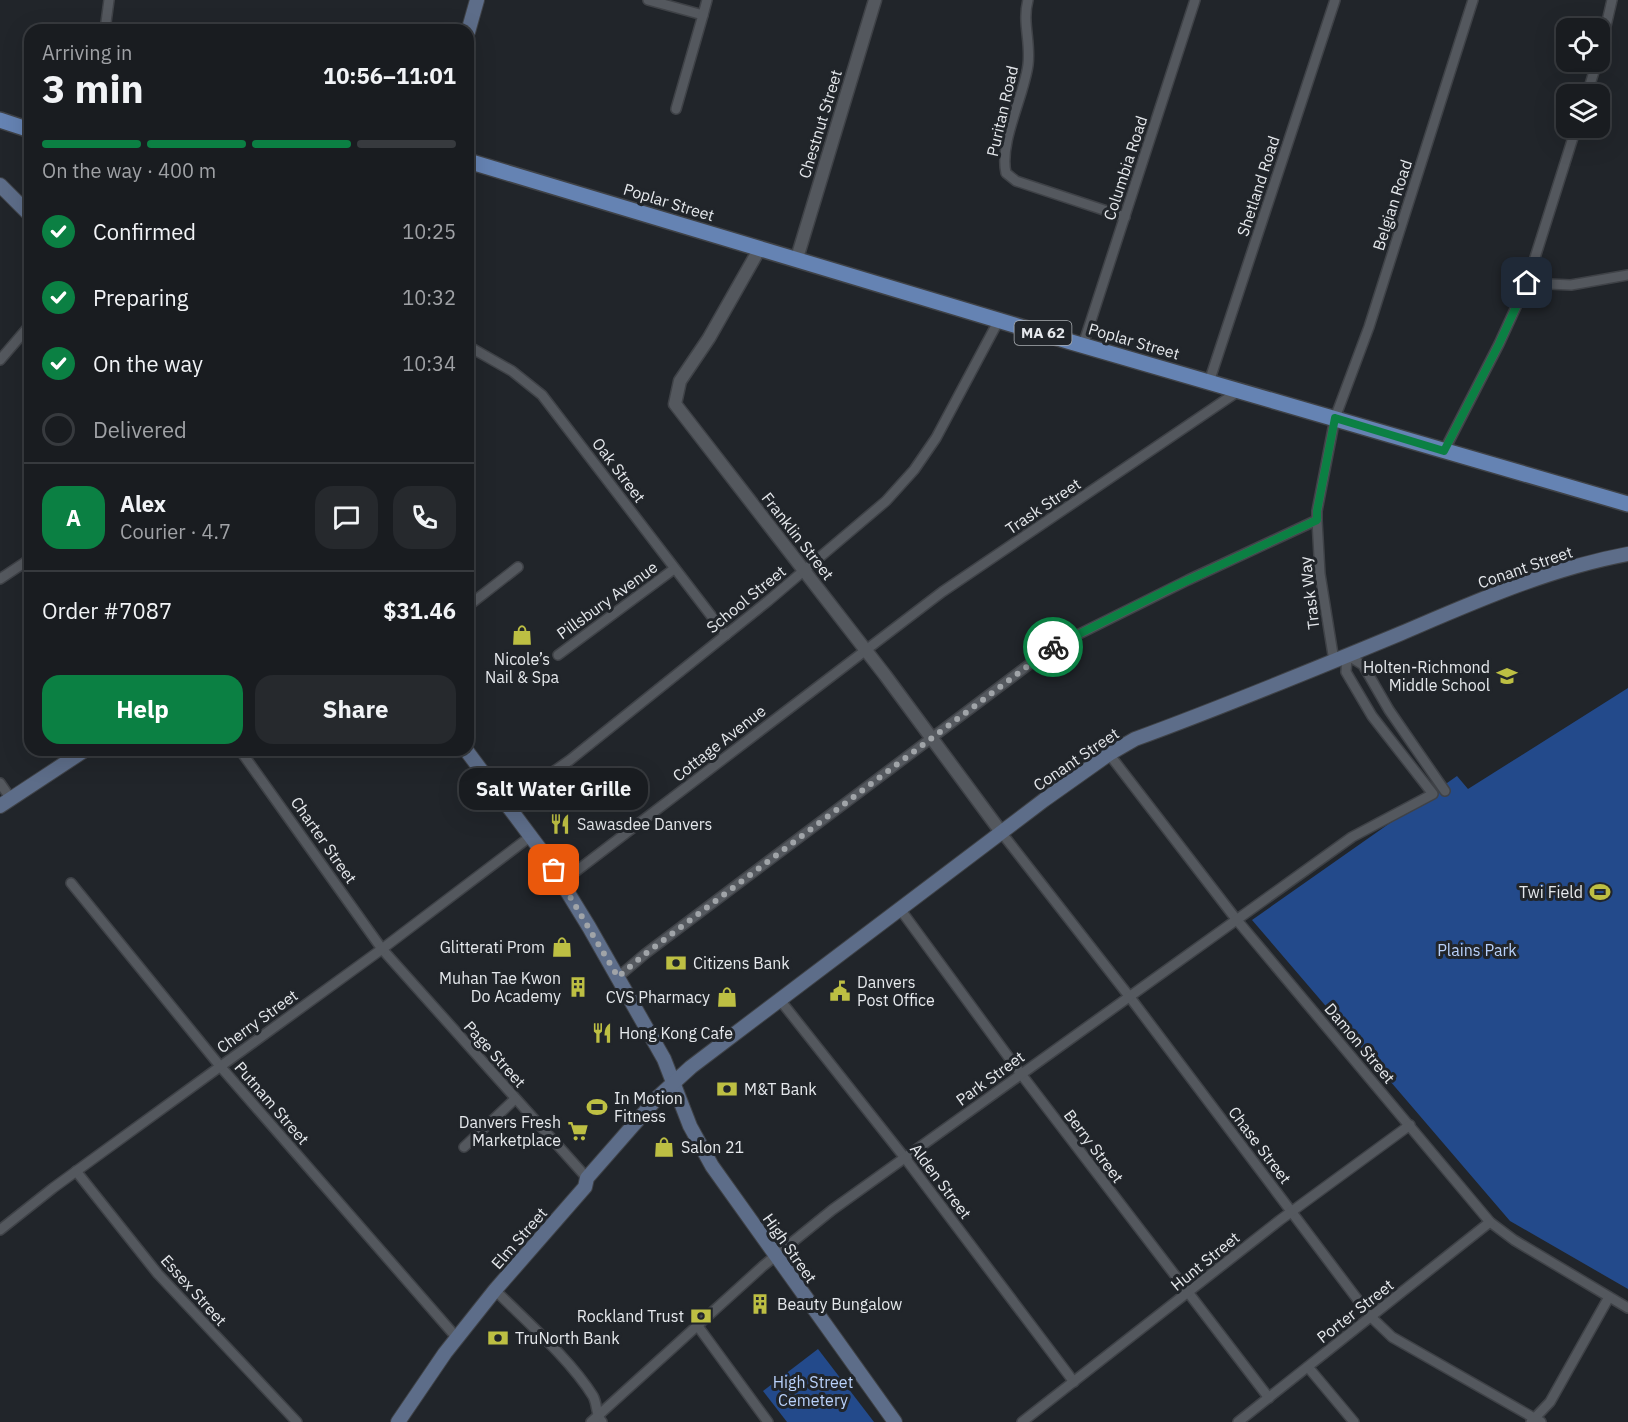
<!DOCTYPE html>
<html lang="en">
<head>
<meta charset="utf-8">
<style>
  body { margin:0; font-family:"IBM Plex Sans",sans-serif; background:#26292d; color:#f1f3f6; height:100vh; display:flex; flex-direction:column; font-size:22px; white-space:nowrap }
  * { box-sizing:border-box; margin:0 }
  p { font-size:20px; color:#9fa1a5 }
  .icon { flex:none; width:33px; height:33px; fill:none; stroke:currentColor; stroke-width:2; stroke-linecap:round; stroke-linejoin:round }
  .map { position:relative; flex:1; overflow:hidden }
  .sheet { position:absolute; left:24px; top:24px; width:450px; height:732px; display:flex; flex-direction:column; background:#191c20; border-radius:18px; box-shadow:0 6px 24px #0002,0 0 0 2px #373a3e }
  .sheet>* { flex:none }
  .tools { position:absolute; left:1556px; top:18px; display:grid; gap:12px }
  .tools a { display:grid; place-items:center; width:54px; height:54px; border-radius:12px; background:#191c20; box-shadow:0 6px 24px #0002,0 0 0 2px #373a3e; font-size:30px }
  .pin { position:absolute; display:grid; place-items:center; width:51px; height:51px; color:#fff; margin:-26px; border-radius:12px; box-shadow:0 3px 9px #0006 }
  .courier { position:absolute; display:grid; place-items:center; width:60px; height:60px; margin:-30px; border:4px solid #0b8043; border-radius:50%; background:#fff; color:#222; box-shadow:0 2px 8px #0007 }
  .bubble { position:absolute; height:42px; border-radius:18px; background:#191c20; box-shadow:0 6px 24px #0002,0 0 0 2px #373a3e; font-size:20px; font-weight:800; line-height:42px; text-align:center }
  .headline em { font-style:normal; font-weight:800 }
  .headline div { display:flex; flex-direction:column-reverse }
  .headline { display:flex; align-items:center; justify-content:space-between; height:102px; padding:0 18px }
  h1 { font-size:39px; font-weight:800; line-height:45px }
  .bar { display:grid; grid-template-columns:repeat(4,1fr); gap:9px 6px; align-content:center; height:72px; padding:0 18px }
  .bar i { height:8px; border-radius:4px; background:#373a3e }
  .bar .current { background:#0b8043 }
  .bar p { grid-column:span 4 }
  .line { display:flex; align-items:center; gap:15px; padding:0 18px; border-top:2px solid #373a3e }
  .line div { flex:1 }
  .round { display:grid; place-items:center; flex:none; width:63px; height:63px; border-radius:18px; background:#26292d }
  ol { padding:0 18px; list-style:none }
  li { display:flex; align-items:center; gap:18px; height:66px }
  li p { margin-inline-start:auto }
  li .icon { padding:6px; border-radius:50%; background:#0b8043; color:#fff; stroke-width:4 }
  li:last-child { color:#9fa1a5 }
  li i { width:33px; height:33px; border:3px solid #373a3e; border-radius:50% }
  .button { display:flex; gap:12px; margin-top:auto; padding:12px 18px }
  .button a { flex:1; height:69px; border-radius:18px; background:#0b8043; color:#fff; font-size:24px; font-weight:800; line-height:69px; text-align:center }
  .button a+a { background:#26292d; color:#f1f3f6 }
  .map>svg:first-child { display:block }
  .green { fill:#234a8b }
  .lines { fill:none; stroke-linecap:round; stroke-linejoin:round }
  .minor-casing { stroke:#3f4247; stroke-width:12 }
  .tertiary-casing { stroke:#3f4247; stroke-width:15 }
  .secondary-casing { stroke:#3f4247; stroke-width:16 }
  .primary-casing { stroke:#3f4247; stroke-width:18 }
  .minor { stroke:#54585e; stroke-width:9 }
  .tertiary { stroke:#54585e; stroke-width:12 }
  .secondary { stroke:#5d6d89; stroke-width:14 }
  .primary { stroke:#6583b3; stroke-width:15 }
  .done { stroke:#a0a4a8; stroke-width:6; stroke-dasharray:0 10.8 }
  .route { stroke:#0b8043; stroke-width:8 }
  .labels { text-anchor:middle; stroke-width:6; stroke-linejoin:round; paint-order:stroke }
  .shield { fill:#21252a; stroke:#aaaeb2; stroke-width:1.5 }
  .shield-label { font-size:15px; font-weight:bold; fill:#e5e8ec }
  .street-label { font-size:16px; fill:#e5e8ec; stroke:#21252a }
  .poi-label { font-size:16px; fill:#e5e8ec; stroke:#21252a; text-anchor:start }
  .park-label { font-size:16px; fill:#b9d1fa; stroke:#21252a }
</style>
</head>
<body>
<div class="map">
<svg width="1628" height="1422" viewBox="0 0 1628 1422">
  <rect width="100%" height="100%" fill="#21252a"/>
  <g class="green">
    <path d="M 1628,688 L 1628,1289 L 1510,1221 L 1252,920 L 1457,776 L 1468,789 Z"/>
    <path d="M 818,1349 L 874,1422 L 787,1422 L 763,1391 Z"/>
  </g>
  <g class="lines">
    <g class="minor-casing">
      <g id="minor">
        <path d="M 648,0 L 703,15 L 707,0"/>
        <path d="M 1028,0 C 1022,22 1031,42 1028,65 C 1024,96 999,142 1006,173 L 1016,181 L 1125,217"/>
        <path d="M 105,30 L 109,0"/>
        <path d="M 1599,56 L 1612,0"/>
        <path d="M 1587,94 L 1597,62"/>
        <path d="M 676,109 L 703,15"/>
        <path d="M 1527,283 L 1571,285 L 1628,275"/>
        <path d="M 1083,345 L 1195,0"/>
        <path d="M 468,346 L 512,371 L 542,395 L 726,635"/>
        <path d="M 0,360 L 30,325"/>
        <path d="M 1209,382 L 1335,0"/>
        <path d="M 1444,451 L 1499,344 L 1527,283 L 1576,128"/>
        <path d="M 1317,520 L 1320,574 L 1334,661"/>
        <path d="M 0,579 L 30,559"/>
        <path d="M 468,606 L 518,567"/>
        <path d="M 558,655 L 674,569"/>
        <path d="M 240,750 L 382,949 L 587,1178"/>
        <path d="M 1109,754 L 1236,919 L 1490,1222 L 1514,1240 L 1628,1308"/>
        <path d="M 0,783 L 11,799"/>
        <path d="M 507,804 L 570,760 L 768,601 L 886,501 L 914,470 L 936,438 L 1000,318"/>
        <path d="M 1001,832 L 1129,996 L 1370,1316 L 1392,1337 L 1541,1422"/>
        <path d="M 562,882 L 942,592 L 1240,390"/>
        <path d="M 71,883 L 220,1066 L 457,1338"/>
        <path d="M 900,909 L 1021,1074 L 1269,1398"/>
        <path d="M 618,977 L 645,954 L 1051,648 L 1188,580 L 1317,520 L 1317,511 L 1335,418 L 1369,327 L 1473,0"/>
        <path d="M 780,1000 L 905,1158 L 1074,1382"/>
        <path d="M 464,1147 L 515,1099"/>
        <path d="M 76,1171 L 158,1274 L 297,1422"/>
        <path d="M 0,1230 L 53,1188 L 382,949 L 531,836"/>
        <path d="M 495,1290 C 526,1321 570,1359 593,1396 C 598,1405 595,1414 602,1422"/>
        <path d="M 697,1325 L 768,1422"/>
        <path d="M 1308,1367 L 1354,1422"/>
        <path d="M 591,1422 L 763,1266 L 832,1210 L 1352,837 L 1433,794 L 1372,716 L 1346,672 L 1347,655 L 1363,665 L 1389,710 L 1445,791"/>
        <path d="M 1022,1422 L 1280,1220 L 1410,1125"/>
        <path d="M 1238,1422 L 1490,1222"/>
        <path d="M 1531,1422 L 1550,1402 L 1609,1297"/>
      </g>
    </g>
    <g class="tertiary-casing">
      <g id="tertiary">
        <path d="M 760,248 L 709,338 L 680,381 L 675,404 L 885,675 L 1001,832"/>
        <path d="M 797,258 L 875,0"/>
      </g>
    </g>
    <g class="secondary-casing">
      <g id="secondary">
        <path d="M 468,32 L 477,0"/>
        <path d="M 0,185 L 30,215"/>
        <path d="M 466,750 L 546,857 L 589,927 L 664,1059 L 690,1126 L 712,1166 L 895,1422"/>
        <path d="M 0,806 L 85,750"/>
        <path d="M 398,1422 L 445,1353 L 495,1290 L 585,1187 L 587,1178 L 658,1097 L 691,1067 L 1044,800 L 1109,754 L 1135,739 C 1223,707 1310,671 1397,635 C 1472,603 1547,569 1628,554"/>
      </g>
    </g>
    <g class="primary-casing">
      <g id="primary">
        <path d="M 0,120 L 30,130"/>
        <path d="M 468,161 L 1071,342 L 1628,504"/>
      </g>
    </g>
    <use href="#minor" class="minor"/>
    <use href="#tertiary" class="tertiary"/>
    <use href="#secondary" class="secondary"/>
    <use href="#primary" class="primary"/>
  </g>
  <g class="lines">
    <path class="done" d="M 554,870 L 618,977 L 645,954 L 1053,647"/>
    <path class="route" d="M 1053,647 L 1169,589 L 1317,520 L 1317,511 L 1335,418 L 1444,451 L 1499,344 L 1527,283"/>
  </g>
  <defs>
    <g id="shop-bare" transform="scale(1.62)"><path d="M-5-2.5h2.3a2.7 3.5 0 0 1 5.4 0H5L5.5 6h-11ZM-1.5-2.5h3a1.5 2.3 0 0 0-3 0Z" fill="#bdbf43" stroke="#21252a" stroke-width="2.5" paint-order="stroke"/></g>
    <g id="school-bare" transform="scale(1.62)"><path d="M0-5L7-2L0 1L-7-2ZM-4 1L0 2.5L4 1V4Q0 6-4 4Z" fill="#bdbf43" stroke="#21252a" stroke-width="2.5" paint-order="stroke"/></g>
    <g id="restaurant-bare" transform="scale(1.62)"><path d="M-5-6h1v4h1v-4h1v4h1v-4h1v5L-1.5 .5V6h-2V.5L-5-1ZM5-6V6H3V1.5H1.5Q1.5-4 5-6Z" fill="#bdbf43" stroke="#21252a" stroke-width="2.5" paint-order="stroke"/></g>
    <g id="stadium-bare" transform="scale(1.62)"><path d="M0-5a6.5 5 0 1 0 0 10a6.5 5 0 1 0 0-10ZM-3.5-1.8h7v3.6h-7Z" fill="#bdbf43" stroke="#21252a" stroke-width="2.5" paint-order="stroke"/></g>
    <g id="bank-bare" transform="scale(1.62)"><path d="M-6-4H6V4H-6ZM0-2.3a2.3 2.3 0 1 0 0 4.6a2.3 2.3 0 1 0 0-4.6Z" fill="#bdbf43" stroke="#21252a" stroke-width="2.5" paint-order="stroke"/></g>
    <g id="building-bare" transform="scale(1.62)"><path d="M-4-6H4V6H1V3H-1V6H-4ZM-2.5-4.3h1.7v1.8h-1.7ZM.8-4.3h1.7v1.8H.8ZM-2.5-1h1.7V.8h-1.7ZM.8-1h1.7V.8H.8Z" fill="#bdbf43" stroke="#21252a" stroke-width="2.5" paint-order="stroke"/></g>
    <g id="civic-bare" transform="scale(1.62)"><path d="M-.6-6.5H3V-4.5H.6V-3L4-1V1h2V6H-6V1h2V-1L-.6-3ZM-1.2 2.5V6h2.4V2.5Z" fill="#bdbf43" stroke="#21252a" stroke-width="2.5" paint-order="stroke"/></g>
    <g id="supermarket-bare" transform="scale(1.62)"><path d="M-6-5.5h2.5l.6 2H6L4.5 2H-2.5L-4.4-4H-6ZM-1.5 3.2a1.3 1.3 0 1 0 .1 0ZM3 3.2a1.3 1.3 0 1 0 .1 0Z" fill="#bdbf43" stroke="#21252a" stroke-width="2.5" paint-order="stroke"/></g>
  </defs>
  <g fill-rule="evenodd">
    <use href="#shop-bare" x="522" y="635"/>
    <use href="#school-bare" x="1507" y="676"/>
    <use href="#restaurant-bare" x="560" y="824"/>
    <use href="#stadium-bare" x="1600" y="892"/>
    <use href="#shop-bare" x="562" y="947"/>
    <use href="#bank-bare" x="676" y="963"/>
    <use href="#building-bare" x="578" y="987"/>
    <use href="#civic-bare" x="840" y="991"/>
    <use href="#shop-bare" x="727" y="997"/>
    <use href="#restaurant-bare" x="602" y="1033"/>
    <use href="#bank-bare" x="727" y="1089"/>
    <use href="#stadium-bare" x="597" y="1107"/>
    <use href="#supermarket-bare" x="578" y="1131"/>
    <use href="#shop-bare" x="664" y="1147"/>
    <use href="#building-bare" x="760" y="1304"/>
    <use href="#bank-bare" x="701" y="1316"/>
    <use href="#bank-bare" x="498" y="1338"/>
  </g>
  <g class="labels">
    <rect class="shield" x="1014.5" y="321" width="57" height="24" rx="4.5"/>
    <g class="shield-label">
      <text x="1043" y="338">MA 62</text>
    </g>
    <g class="street-label">
      <text transform="translate(1002 111) rotate(-77)" y="6">Puritan Road</text>
      <text transform="translate(820 124) rotate(-73)" y="6">Chestnut Street</text>
      <text transform="translate(1125 168) rotate(-72)" y="6">Columbia Road</text>
      <text transform="translate(1258 186) rotate(-72)" y="6">Shetland Road</text>
      <text transform="translate(669 202) rotate(17)" y="6">Poplar Street</text>
      <text transform="translate(1392 205) rotate(-72)" y="6">Belgian Road</text>
      <text transform="translate(1134 341) rotate(16)" y="6">Poplar Street</text>
      <text transform="translate(619 470) rotate(53)" y="6">Oak Street</text>
      <text transform="translate(1043 506) rotate(-34)" y="6">Trask Street</text>
      <text transform="translate(798 536) rotate(52)" y="6">Franklin Street</text>
      <text transform="translate(1525 567) rotate(-19)" y="6">Conant Street</text>
      <text transform="translate(1309 593) rotate(-97)" y="6">Trask Way</text>
      <text transform="translate(746 599) rotate(-39)" y="6">School Street</text>
      <text transform="translate(607 600) rotate(-36)" y="6">Pillsbury Avenue</text>
      <text transform="translate(719 743) rotate(-38)" y="6">Cottage Avenue</text>
      <text transform="translate(1076 759) rotate(-34)" y="6">Conant Street</text>
      <text transform="translate(324 840) rotate(55)" y="6">Charter Street</text>
      <text transform="translate(257 1021) rotate(-36)" y="6">Cherry Street</text>
      <text transform="translate(1360 1043) rotate(50)" y="6">Damon Street</text>
      <text transform="translate(495 1054) rotate(48)" y="6">Page Street</text>
      <text transform="translate(990 1078) rotate(-36)" y="6">Park Street</text>
      <text transform="translate(272 1103) rotate(49)" y="6">Putnam Street</text>
      <text transform="translate(1260 1145) rotate(53)" y="6">Chase Street</text>
      <text transform="translate(1094 1146) rotate(53)" y="6">Berry Street</text>
      <text transform="translate(941 1181) rotate(53)" y="6">Alden Street</text>
      <text transform="translate(519 1238) rotate(-49)" y="6">Elm Street</text>
      <text transform="translate(790 1248) rotate(55)" y="6">High Street</text>
      <text transform="translate(1205 1261) rotate(-39)" y="6">Hunt Street</text>
      <text transform="translate(194 1290) rotate(48)" y="6">Essex Street</text>
      <text transform="translate(1355 1311) rotate(-38)" y="6">Porter Street</text>
    </g>
    <g class="poi-label">
      <text x="522" y="665" text-anchor="middle">Nicole’s<tspan x="522" dy="18">Nail &amp; Spa</tspan></text>
      <text x="1490" y="673" text-anchor="end">Holten-Richmond<tspan x="1490" dy="18">Middle School</tspan></text>
      <text x="577" y="830">Sawasdee Danvers</text>
      <text x="1583" y="898" text-anchor="end">Twi Field</text>
      <text x="545" y="953" text-anchor="end">Glitterati Prom</text>
      <text x="693" y="969">Citizens Bank</text>
      <text x="561" y="984" text-anchor="end">Muhan Tae Kwon<tspan x="561" dy="18">Do Academy</tspan></text>
      <text x="857" y="988">Danvers<tspan x="857" dy="18">Post Office</tspan></text>
      <text x="710" y="1003" text-anchor="end">CVS Pharmacy</text>
      <text x="619" y="1039">Hong Kong Cafe</text>
      <text x="744" y="1095">M&amp;T Bank</text>
      <text x="614" y="1104">In Motion<tspan x="614" dy="18">Fitness</tspan></text>
      <text x="561" y="1128" text-anchor="end">Danvers Fresh<tspan x="561" dy="18">Marketplace</tspan></text>
      <text x="681" y="1153">Salon 21</text>
      <text x="777" y="1310">Beauty Bungalow</text>
      <text x="684" y="1322" text-anchor="end">Rockland Trust</text>
      <text x="515" y="1344">TruNorth Bank</text>
    </g>
    <g class="park-label">
      <text x="1477" y="956">Plains Park</text>
      <text x="813" y="1388">High Street<tspan x="813" dy="18">Cemetery</tspan></text>
    </g>
  </g>
</svg>
<div class="tools">
<a><svg class="icon" aria-label="locate" viewBox="0 0 24 24"><circle cx="12" cy="12" r="6"/><path d="M12 2v4M12 18v4M2 12h4M18 12h4"/></svg></a>
<a><svg class="icon" aria-label="layers" viewBox="0 0 24 24"><path d="M12 4l9 5-9 5-9-5zM3 14l9 5 9-5"/></svg></a>
</div>
<div class="pin" style="left:554px;top:870px;background:#ea580c"><svg class="icon" aria-label="bag" viewBox="0 0 24 24"><path d="M5 8h14l-1 12H6zM9 8a3 3 0 0 1 6 0"/></svg></div>
<div class="pin" style="left:1527px;top:283px;background:#1f2937"><svg class="icon" aria-label="home" viewBox="0 0 24 24"><path d="M3 11l9-7 9 7M6 9v11h12V9"/></svg></div>
<div class="courier" style="left:1053px;top:647px"><svg class="icon" aria-label="bike" viewBox="0 0 24 24"><circle cx="6" cy="16" r="4"/><circle cx="18" cy="16" r="4"/><path d="M6 16l4-8h5l3 8M10 8l3 8H6M13 5h3"/></svg></div>
<div class="bubble" style="left:459px;top:768px;width:189px">Salt Water Grille</div>
<section class="sheet">
<div class="headline"><div><h1>3 min</h1><p>Arriving in</p></div><em>10:56–11:01</em></div>
<div class="bar"><i class="current"></i><i class="current"></i><i class="current"></i><i></i><p>On the way · 400 m</p></div>
<ol>
<li><svg class="icon" aria-label="check" viewBox="0 0 24 24"><path d="M5 12l5 5 9-10"/></svg>Confirmed<p>10:25</p></li>
<li><svg class="icon" aria-label="check" viewBox="0 0 24 24"><path d="M5 12l5 5 9-10"/></svg>Preparing<p>10:32</p></li>
<li><svg class="icon" aria-label="check" viewBox="0 0 24 24"><path d="M5 12l5 5 9-10"/></svg>On the way<p>10:34</p></li>
<li><i></i>Delivered</li>
</ol>
<div class="line" style="height:108px"><b class="round" style="background:#0b8043;color:#fff">A</b><div><b>Alex</b><p>Courier · 4.7</p></div><a class="round"><svg class="icon" aria-label="chat" viewBox="0 0 24 24"><path d="M4 5h16v11H9l-5 4z"/></svg></a><a class="round"><svg class="icon" aria-label="phone" viewBox="0 0 24 24"><path d="M5 4h4l2 5-3 2q2 4 5 5l2-3 5 2v4C11 20 4 13 5 4z"/></svg></a></div>
<div class="line" style="height:78px"><div>Order #7087</div><b>$31.46</b></div>
<div class="button"><a>Help</a><a>Share</a></div>
</section>
</div>
</body>
</html>
